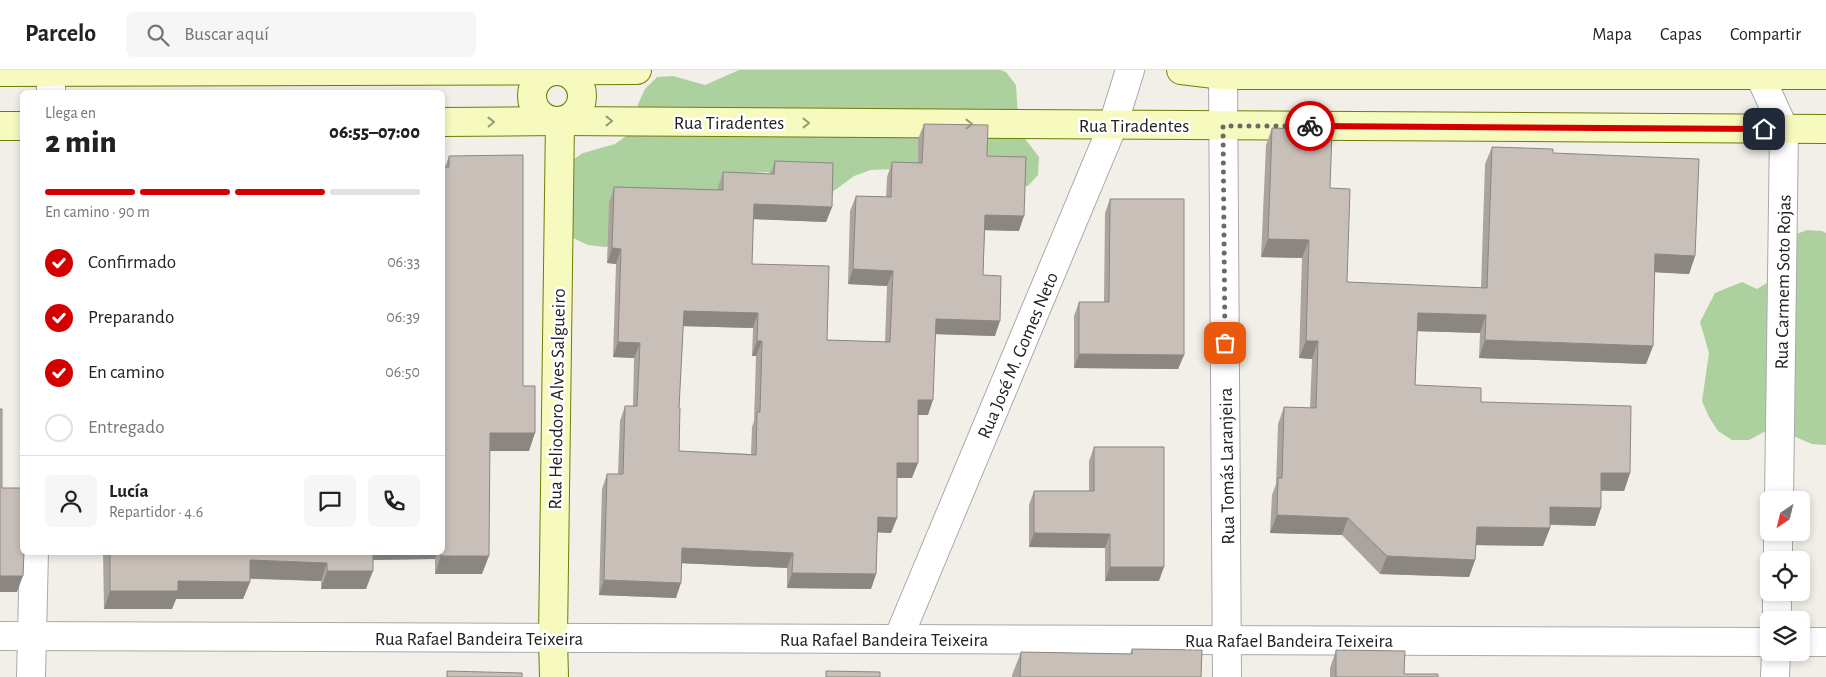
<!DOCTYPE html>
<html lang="es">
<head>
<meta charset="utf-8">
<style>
  body { margin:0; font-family:"Alegreya Sans",sans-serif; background:#f6f6f6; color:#222; height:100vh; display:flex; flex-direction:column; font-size:19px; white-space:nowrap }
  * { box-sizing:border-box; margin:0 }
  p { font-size:16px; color:#767676 }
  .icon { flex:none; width:28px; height:28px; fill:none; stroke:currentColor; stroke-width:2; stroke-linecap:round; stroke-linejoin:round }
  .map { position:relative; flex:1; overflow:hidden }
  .sheet { position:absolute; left:20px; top:20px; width:425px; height:465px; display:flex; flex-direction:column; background:#fff; border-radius:8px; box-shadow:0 2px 8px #0003 }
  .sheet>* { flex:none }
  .needle { width:32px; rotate:215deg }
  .controls { position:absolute; left:1760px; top:421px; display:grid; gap:10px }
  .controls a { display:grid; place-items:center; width:50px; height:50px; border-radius:8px; background:#fff; box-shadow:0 2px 8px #0003; font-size:25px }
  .pin { position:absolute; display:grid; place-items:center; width:42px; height:42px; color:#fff; margin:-21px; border-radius:10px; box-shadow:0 2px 8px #0006 }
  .courier { position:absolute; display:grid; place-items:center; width:50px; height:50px; margin:-25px; border:4px solid #d40000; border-radius:50%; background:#fff; color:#222; box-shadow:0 1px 6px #0007 }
  .headline em { font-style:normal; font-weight:800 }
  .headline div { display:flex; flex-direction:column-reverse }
  .headline { display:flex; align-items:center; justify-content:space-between; height:85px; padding:0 25px }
  h1 { font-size:32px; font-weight:800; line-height:38px }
  .bar { display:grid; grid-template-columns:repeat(4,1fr); gap:8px 5px; align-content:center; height:60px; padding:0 25px }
  .bar i { height:6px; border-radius:4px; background:#e0e0e0 }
  .bar .active { background:#d40000 }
  .bar p { grid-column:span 4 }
  .line { display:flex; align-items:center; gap:12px; padding:0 25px; border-top:1px solid #e0e0e0 }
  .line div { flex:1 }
  .round { display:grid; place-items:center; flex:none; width:52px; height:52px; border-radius:8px; background:#f6f6f6 }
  ol { padding:0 25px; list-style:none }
  li { display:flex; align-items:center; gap:15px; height:55px }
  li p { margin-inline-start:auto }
  li .icon { padding:5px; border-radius:50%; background:#d40000; color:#fff; stroke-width:4 }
  li:last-child { color:#767676 }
  li i { width:28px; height:28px; border:2px solid #e0e0e0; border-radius:50% }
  header { display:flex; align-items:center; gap:30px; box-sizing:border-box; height:70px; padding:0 25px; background:#fff; border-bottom:1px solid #e0e0e0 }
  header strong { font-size:24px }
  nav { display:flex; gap:28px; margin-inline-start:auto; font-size:18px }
  .search { width:350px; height:45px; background:#f6f6f6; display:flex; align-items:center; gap:12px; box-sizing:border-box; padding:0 18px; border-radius:8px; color:#767676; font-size:19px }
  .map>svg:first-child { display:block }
  .forest { fill:#add19e }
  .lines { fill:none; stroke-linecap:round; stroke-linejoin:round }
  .street-casing { stroke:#a9a9a9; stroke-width:30 }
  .secondary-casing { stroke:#707d05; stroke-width:30 }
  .street { stroke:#fff; stroke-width:28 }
  .secondary { stroke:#f7fabf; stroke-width:28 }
  .wall { fill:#aba49e; fill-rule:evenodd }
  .shaded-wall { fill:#8b8681 }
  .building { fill:#c7bfb8; stroke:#8b8681; fill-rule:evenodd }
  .oneway { stroke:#979978 }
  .done { stroke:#6b6a68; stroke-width:5; stroke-dasharray:0 9 }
  .route { stroke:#d40000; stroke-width:6 }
  .labels { text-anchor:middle; stroke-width:5; stroke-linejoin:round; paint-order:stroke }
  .street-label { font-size:19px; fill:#222; stroke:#fff }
</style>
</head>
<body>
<header>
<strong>Parcelo</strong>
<div class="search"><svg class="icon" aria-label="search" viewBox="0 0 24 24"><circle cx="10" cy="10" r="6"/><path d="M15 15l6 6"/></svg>Buscar aquí</div>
<nav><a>Mapa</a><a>Capas</a><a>Compartir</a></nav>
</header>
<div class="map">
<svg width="1826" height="607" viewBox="0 0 1826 607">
  <rect width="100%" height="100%" fill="#f2efe9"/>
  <g class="forest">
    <path d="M 739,0 L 1000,0 L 1006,2 L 1016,15 L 1019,61 L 1039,87 L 1038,105 L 1028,116 L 1012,116 L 940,97 L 871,100 L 854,106 L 827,126 L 811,129 L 768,102 L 752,103 L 745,118 L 637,165 L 605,177 L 588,175 L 573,168 L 563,156 L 569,92 L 583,83 L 615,74 L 629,64 L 637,50 L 638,34 L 645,19 L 657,7 L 673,6 L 705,15 Z"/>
    <path d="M 1807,160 L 1822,161 L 1826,163 L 1826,375 L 1812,374 L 1781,361 L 1764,362 L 1749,370 L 1732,370 L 1718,361 L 1709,347 L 1702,331 L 1709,283 L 1700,252 L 1715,223 L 1742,212 L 1757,219 L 1770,211 L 1791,166 Z"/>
  </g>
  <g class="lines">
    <g class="street-casing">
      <g id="street">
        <path d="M 1760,0 L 1759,4 L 1784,59 L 1779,430"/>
        <path d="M 1223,5 L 1227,607"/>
        <path d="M 51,22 L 51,0"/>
        <path d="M 1778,490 L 1778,462"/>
        <path d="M 1777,550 L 1777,522"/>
        <path d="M 0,566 L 1769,572"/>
        <path d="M 898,569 L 1113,55 L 1130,0"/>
        <path d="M 1801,572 L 1826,572"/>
        <path d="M 31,607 L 34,482"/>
        <path d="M 1775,607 L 1776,582"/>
      </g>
    </g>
    <g class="secondary-casing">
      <g id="secondary">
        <path d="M 1181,0 L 1223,5 L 1826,5"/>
        <circle cx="557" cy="26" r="25"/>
        <path d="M 0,2 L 637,0"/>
        <path d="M 442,52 L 560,51 L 1826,59"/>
        <path d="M 0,56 L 22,56"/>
        <path d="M 554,607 L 553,568 L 560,51"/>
      </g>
    </g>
    <use href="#street" class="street"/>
    <use href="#secondary" class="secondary"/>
  </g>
  <g class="wall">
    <path d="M 924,54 L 987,86 L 1019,161 L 985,160 L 983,205 L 995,266 L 936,264 L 928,345 L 918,345 L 912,408 L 897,408 L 897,448 L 891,463 L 877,462 L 876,504 L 871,519 L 787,518 L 787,498 L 682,493 L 676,528 L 599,525 L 602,419 L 607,404 L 618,404 L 620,351 L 625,336 L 633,336 L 634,288 L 613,287 L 616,194 L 607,193 L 609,132 L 614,117 L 718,120 L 718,117 L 723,102 L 770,104 L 775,91 L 832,137 L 826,152 L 753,149 L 752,194 L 827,270 L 885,272 L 887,216 L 848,214 L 850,141 L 856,126 L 886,127 L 887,107 L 892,92 L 918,93 L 918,69 ZM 683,256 L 753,258 L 752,286 L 756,286 L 754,351 L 752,357 L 751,384 L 679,381 L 679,338 Z"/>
    <path d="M 1272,58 L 1330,118 L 1347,212 L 1481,218 L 1485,94 L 1492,77 L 1553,83 L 1695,186 L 1689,204 L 1655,202 L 1653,276 L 1646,294 L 1479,288 L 1480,263 L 1417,261 L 1415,315 L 1481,332 L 1630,403 L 1624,421 L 1601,421 L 1601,438 L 1595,456 L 1550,455 L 1550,458 L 1543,476 L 1476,475 L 1475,490 L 1469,507 L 1380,504 L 1342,465 L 1270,463 L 1272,425 L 1276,414 L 1278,354 L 1284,337 L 1310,338 L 1312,289 L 1299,288 L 1302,188 L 1261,187 L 1266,75 Z"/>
    <path d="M 449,86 L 523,316 L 529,381 L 490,381 L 482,504 L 435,504 L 435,489 L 373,490 L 366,519 L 321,519 L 321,511 L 250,509 L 250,512 L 243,529 L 176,529 L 172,539 L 104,539 L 103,482 L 442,482 L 445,97 Z"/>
    <path d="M 1110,129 L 1184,285 L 1178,299 L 1074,298 L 1074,246 L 1079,232 L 1104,232 L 1105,143 Z"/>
    <path d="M 1094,377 L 1159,511 L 1105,511 L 1105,478 L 1029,477 L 1029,435 L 1034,421 L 1089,421 L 1089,391 Z"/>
    <path d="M 1132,579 L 1201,607 L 1012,607 L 1012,605 L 1021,582 L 1130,584 Z"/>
    <path d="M 1336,580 L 1404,604 L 1438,607 L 1330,607 L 1330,598 Z"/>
  </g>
  <g class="shaded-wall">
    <path d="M 754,134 L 832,137 L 826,152 L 748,149 Z"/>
    <path d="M 985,145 L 1024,146 L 1019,161 L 980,160 Z"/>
    <path d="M 1268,169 L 1309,170 L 1302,188 L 1261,187 Z"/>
    <path d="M 612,178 L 621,179 L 616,194 L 607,193 Z"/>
    <path d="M 1655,184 L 1695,186 L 1689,204 L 1649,202 Z"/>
    <path d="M 853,199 L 893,201 L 887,216 L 848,214 Z"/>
    <path d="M 684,241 L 758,243 L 753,258 L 679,256 Z"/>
    <path d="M 1418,243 L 1486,245 L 1480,263 L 1412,261 Z"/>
    <path d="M 936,249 L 1000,251 L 995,266 L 931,264 Z"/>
    <path d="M 1485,270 L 1653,276 L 1646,294 L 1479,288 Z"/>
    <path d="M 757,271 L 762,271 L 756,286 L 752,286 Z"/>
    <path d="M 1306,271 L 1318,271 L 1312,289 L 1299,288 Z"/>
    <path d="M 618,272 L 640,273 L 634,288 L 613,287 Z"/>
    <path d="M 1079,284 L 1184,285 L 1178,299 L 1074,298 Z"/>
    <path d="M 918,330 L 933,330 L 928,345 L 913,345 Z"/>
    <path d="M 490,363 L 535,363 L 529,381 L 483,381 Z"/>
    <path d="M 897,393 L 918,393 L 912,408 L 892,408 Z"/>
    <path d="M 1601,403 L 1630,403 L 1624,421 L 1595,420 Z"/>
    <path d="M 1550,437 L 1601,438 L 1595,456 L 1544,454 Z"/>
    <path d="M 1277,445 L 1348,448 L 1342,465 L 1270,463 Z"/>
    <path d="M 878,447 L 897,448 L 891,463 L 872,462 Z"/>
    <path d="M 1477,457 L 1550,458 L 1543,476 L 1470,475 Z"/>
    <path d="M 1034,463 L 1110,464 L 1105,478 L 1029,477 Z"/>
    <path d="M 682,478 L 793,483 L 787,498 L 677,493 Z"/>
    <path d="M 369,482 L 437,482 L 435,489 L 366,490 Z"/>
    <path d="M 441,486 L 489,486 L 482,504 L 435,504 Z"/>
    <path d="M 1387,486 L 1475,490 L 1469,507 L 1380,504 Z"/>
    <path d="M 250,490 L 327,493 L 321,511 L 243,508 Z"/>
    <path d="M 1110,497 L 1164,497 L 1159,511 L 1105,511 Z"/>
    <path d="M 327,501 L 373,501 L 366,519 L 321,519 Z"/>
    <path d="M 792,503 L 876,504 L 871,519 L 787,518 Z"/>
    <path d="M 0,506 L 23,506 L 17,522 L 0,522 Z"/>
    <path d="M 604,510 L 681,513 L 676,528 L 599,525 Z"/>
    <path d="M 178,511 L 250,512 L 243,529 L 176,529 L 172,539 L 104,539 L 110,521 Z"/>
  </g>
  <g class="building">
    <path d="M 924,54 L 988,55 L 987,86 L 1026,87 L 1024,146 L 985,145 L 983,205 L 1001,206 L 1000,251 L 936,249 L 933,330 L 918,330 L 918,393 L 897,393 L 897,448 L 878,447 L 876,504 L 792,503 L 793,483 L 682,478 L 681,513 L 604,510 L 607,404 L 623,404 L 625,336 L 637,336 L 640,273 L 618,272 L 621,179 L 612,178 L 614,117 L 723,120 L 723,102 L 774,104 L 775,91 L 833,93 L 832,137 L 754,134 L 752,194 L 829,196 L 827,270 L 890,272 L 893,201 L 853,199 L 856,126 L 891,127 L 892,92 L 922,93 ZM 684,241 L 758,243 L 757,271 L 762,271 L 760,342 L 757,342 L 756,385 L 679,381 L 680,338 L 679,338 Z"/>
    <path d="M 1272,58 L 1332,60 L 1330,118 L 1350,119 L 1347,212 L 1487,218 L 1492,77 L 1553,79 L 1553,83 L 1699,89 L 1695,186 L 1655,184 L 1653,276 L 1485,270 L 1486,245 L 1418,243 L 1415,315 L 1481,318 L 1481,332 L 1631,336 L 1630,403 L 1601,403 L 1601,438 L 1550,437 L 1550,458 L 1477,457 L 1475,490 L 1387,486 L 1348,448 L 1277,445 L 1278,408 L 1282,408 L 1284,337 L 1316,338 L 1318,271 L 1306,271 L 1309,170 L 1268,169 Z"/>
    <path d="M 523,85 L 523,316 L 535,316 L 535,363 L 490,363 L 489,486 L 441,486 L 441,482 L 442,482 L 442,97 L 449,97 L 449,86 Z"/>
    <path d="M 1110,129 L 1184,129 L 1184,285 L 1079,284 L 1079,232 L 1109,232 Z"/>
    <path d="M 0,339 L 2,339 L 2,418 L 22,418 L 22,482 L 24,482 L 23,506 L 0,506 Z"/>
    <path d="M 1094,377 L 1164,377 L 1164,497 L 1110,497 L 1110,464 L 1034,463 L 1034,421 L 1094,421 Z"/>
    <path d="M 110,482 L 373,482 L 373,501 L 327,501 L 327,493 L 250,490 L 250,512 L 178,511 L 178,521 L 110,521 Z"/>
    <path d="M 1132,579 L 1202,580 L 1201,607 L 1020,607 L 1021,582 L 1132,584 Z"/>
    <path d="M 1336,580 L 1405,581 L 1404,604 L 1438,604 L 1438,607 L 1336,607 Z"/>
    <path d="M 447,601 L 522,603 L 522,607 L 447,607 Z"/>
    <path d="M 826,601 L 880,602 L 880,607 L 826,607 Z"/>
  </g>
  <defs><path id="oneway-chevron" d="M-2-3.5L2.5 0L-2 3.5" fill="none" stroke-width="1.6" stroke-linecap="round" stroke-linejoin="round" transform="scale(1.25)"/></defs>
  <g class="oneway">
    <use href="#oneway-chevron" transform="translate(609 51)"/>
    <use href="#oneway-chevron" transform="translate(491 52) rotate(-1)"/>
    <use href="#oneway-chevron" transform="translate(806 53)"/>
    <use href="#oneway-chevron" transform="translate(969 54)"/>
  </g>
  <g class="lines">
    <path class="done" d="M 1225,273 L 1223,56 L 1310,56"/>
    <path class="route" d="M 1310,56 L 1764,59"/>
  </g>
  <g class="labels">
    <g class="street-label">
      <text x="729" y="59">Rua Tiradentes</text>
      <text x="1134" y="62">Rua Tiradentes</text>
      <text transform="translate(1782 212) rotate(-89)" y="7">Rua Carmem Soto Rojas</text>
      <text transform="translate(1017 285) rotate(-67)" y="7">Rua José M. Gomes Neto</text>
      <text transform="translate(556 329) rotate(-89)" y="7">Rua Heliodoro Alves Salgueiro</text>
      <text transform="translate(1226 396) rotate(-91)" y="7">Rua Tomás Laranjeira</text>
      <text x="479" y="575">Rua Rafael Bandeira Teixeira</text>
      <text x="884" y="576">Rua Rafael Bandeira Teixeira</text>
      <text x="1289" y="577">Rua Rafael Bandeira Teixeira</text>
    </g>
  </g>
</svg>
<div class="controls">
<a><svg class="needle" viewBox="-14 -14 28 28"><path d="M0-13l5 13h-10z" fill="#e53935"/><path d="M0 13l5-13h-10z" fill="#767676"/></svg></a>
<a><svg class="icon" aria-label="locate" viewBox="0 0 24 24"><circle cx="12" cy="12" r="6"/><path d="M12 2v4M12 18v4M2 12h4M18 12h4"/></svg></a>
<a><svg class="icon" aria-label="layers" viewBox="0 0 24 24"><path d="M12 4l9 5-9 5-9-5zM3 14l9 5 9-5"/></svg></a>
</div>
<div class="pin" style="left:1225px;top:273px;background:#ea580c"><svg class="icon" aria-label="bag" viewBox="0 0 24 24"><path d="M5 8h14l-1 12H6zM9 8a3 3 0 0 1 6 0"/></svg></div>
<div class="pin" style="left:1764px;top:59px;background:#1f2937"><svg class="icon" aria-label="home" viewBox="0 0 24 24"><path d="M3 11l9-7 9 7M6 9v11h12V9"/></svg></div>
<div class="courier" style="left:1310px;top:56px"><svg class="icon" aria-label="bike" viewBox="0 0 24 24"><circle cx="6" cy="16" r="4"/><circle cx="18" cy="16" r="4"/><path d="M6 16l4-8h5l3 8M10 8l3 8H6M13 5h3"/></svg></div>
<section class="sheet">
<div class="headline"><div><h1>2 min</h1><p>Llega en</p></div><em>06:55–07:00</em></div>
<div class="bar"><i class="active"></i><i class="active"></i><i class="active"></i><i></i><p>En camino · 90 m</p></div>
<ol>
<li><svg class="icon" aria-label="check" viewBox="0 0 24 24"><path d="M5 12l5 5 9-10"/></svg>Confirmado<p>06:33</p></li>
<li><svg class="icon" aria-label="check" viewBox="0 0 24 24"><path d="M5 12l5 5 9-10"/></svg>Preparando<p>06:39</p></li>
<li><svg class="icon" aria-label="check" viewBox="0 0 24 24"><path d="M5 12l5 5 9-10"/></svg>En camino<p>06:50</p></li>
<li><i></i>Entregado</li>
</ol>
<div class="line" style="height:90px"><a class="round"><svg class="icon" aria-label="person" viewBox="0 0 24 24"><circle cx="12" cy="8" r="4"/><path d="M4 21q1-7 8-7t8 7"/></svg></a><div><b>Lucía</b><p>Repartidor · 4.6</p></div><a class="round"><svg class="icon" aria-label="chat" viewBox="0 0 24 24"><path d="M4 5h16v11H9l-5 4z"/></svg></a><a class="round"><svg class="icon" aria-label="phone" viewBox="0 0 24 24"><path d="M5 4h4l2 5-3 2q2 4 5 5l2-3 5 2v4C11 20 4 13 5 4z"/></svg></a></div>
</section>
</div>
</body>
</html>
